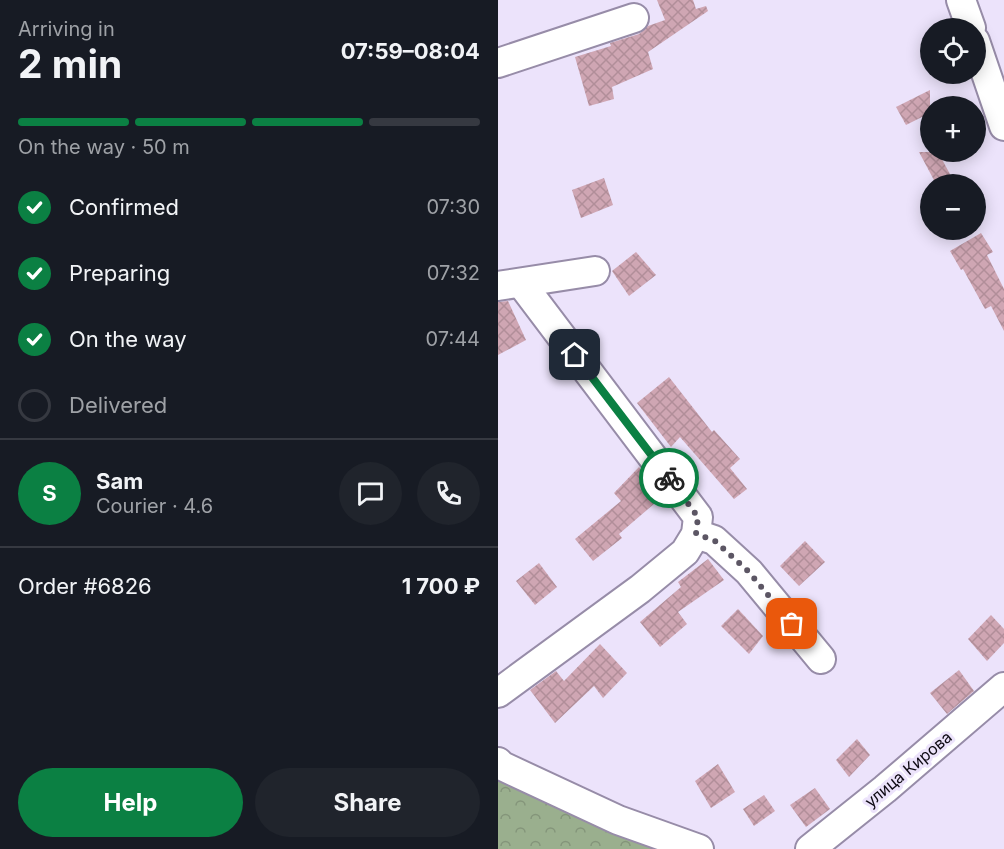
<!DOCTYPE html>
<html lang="en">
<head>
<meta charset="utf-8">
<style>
  body { margin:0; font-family:Inter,sans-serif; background:#20242c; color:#f1f3f6; height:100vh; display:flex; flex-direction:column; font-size:22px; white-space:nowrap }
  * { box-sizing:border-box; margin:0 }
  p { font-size:20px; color:#9ea1a6 }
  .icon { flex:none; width:33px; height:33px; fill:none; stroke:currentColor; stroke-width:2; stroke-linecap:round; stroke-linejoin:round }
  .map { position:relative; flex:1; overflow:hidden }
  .details { display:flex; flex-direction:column; background:#171b24; width:498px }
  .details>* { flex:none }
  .tools { position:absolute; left:422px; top:18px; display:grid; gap:12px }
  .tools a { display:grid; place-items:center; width:66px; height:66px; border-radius:50%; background:#171b24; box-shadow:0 3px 15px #0003; font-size:30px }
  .pin { position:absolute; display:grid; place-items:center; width:51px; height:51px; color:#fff; margin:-26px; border-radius:12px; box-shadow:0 3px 9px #0006 }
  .courier { position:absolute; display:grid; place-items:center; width:60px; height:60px; margin:-30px; border:4px solid #0b8043; border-radius:50%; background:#fff; color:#222; box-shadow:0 2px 8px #0007 }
  .headline em { font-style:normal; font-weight:700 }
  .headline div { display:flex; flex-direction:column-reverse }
  .headline { display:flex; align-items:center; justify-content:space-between; height:102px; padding:0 18px }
  h1 { font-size:39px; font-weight:700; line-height:45px }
  .bar { display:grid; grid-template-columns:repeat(4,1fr); gap:9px 6px; align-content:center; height:72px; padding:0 18px }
  .bar i { height:8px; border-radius:4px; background:#363941 }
  .bar .active { background:#0b8043 }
  .bar p { grid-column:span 4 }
  .line { display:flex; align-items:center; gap:15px; padding:0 18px; border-top:2px solid #363941 }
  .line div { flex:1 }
  .round { display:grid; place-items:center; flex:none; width:63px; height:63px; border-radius:32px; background:#20242c }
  ol { padding:0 18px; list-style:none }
  li { display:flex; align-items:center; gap:18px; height:66px }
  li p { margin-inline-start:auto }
  li .icon { padding:6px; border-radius:50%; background:#0b8043; color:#fff; stroke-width:4 }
  li:last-child { color:#9ea1a6 }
  li i { width:33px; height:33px; border:3px solid #363941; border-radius:50% }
  .cta { display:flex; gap:12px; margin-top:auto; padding:12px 18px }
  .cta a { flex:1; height:69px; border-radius:36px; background:#0b8043; color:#fff; font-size:24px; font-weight:700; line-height:69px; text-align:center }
  .cta a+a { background:#20242c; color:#f1f3f6 }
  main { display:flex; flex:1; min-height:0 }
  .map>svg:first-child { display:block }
  .forest { fill:url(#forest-crowns) }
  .building { fill:url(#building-cross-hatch) }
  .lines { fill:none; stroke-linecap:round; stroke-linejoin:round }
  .minor-casing { stroke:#978ca8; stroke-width:32 }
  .minor { stroke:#fff; stroke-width:28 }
  .done { stroke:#5c5664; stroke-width:6; stroke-dasharray:0 10.8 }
  .route { stroke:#0b8043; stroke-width:8 }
  .labels { text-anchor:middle; stroke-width:6; stroke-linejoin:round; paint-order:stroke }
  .street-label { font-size:16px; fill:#0e0a13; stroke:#ece3fb }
</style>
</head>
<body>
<main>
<section class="details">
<div class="headline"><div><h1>2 min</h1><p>Arriving in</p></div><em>07:59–08:04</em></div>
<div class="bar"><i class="active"></i><i class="active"></i><i class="active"></i><i></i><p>On the way · 50 m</p></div>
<ol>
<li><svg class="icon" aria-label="check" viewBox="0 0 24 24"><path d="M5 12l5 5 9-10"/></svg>Confirmed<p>07:30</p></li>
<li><svg class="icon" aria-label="check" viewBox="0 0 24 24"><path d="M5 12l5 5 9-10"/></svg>Preparing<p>07:32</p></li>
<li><svg class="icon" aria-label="check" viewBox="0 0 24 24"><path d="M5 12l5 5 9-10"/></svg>On the way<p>07:44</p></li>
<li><i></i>Delivered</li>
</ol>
<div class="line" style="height:108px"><b class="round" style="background:#0b8043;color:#fff">S</b><div><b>Sam</b><p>Courier · 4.6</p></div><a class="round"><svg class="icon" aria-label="chat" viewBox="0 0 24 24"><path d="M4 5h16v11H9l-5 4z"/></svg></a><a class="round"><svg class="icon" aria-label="phone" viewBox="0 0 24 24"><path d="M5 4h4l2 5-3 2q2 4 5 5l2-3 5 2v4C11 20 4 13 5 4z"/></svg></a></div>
<div class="line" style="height:78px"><div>Order #6826</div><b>1 700 ₽</b></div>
<div class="cta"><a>Help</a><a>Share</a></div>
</section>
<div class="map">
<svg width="506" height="849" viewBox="0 0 506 849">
  <defs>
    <pattern id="forest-crowns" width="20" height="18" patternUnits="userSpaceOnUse" patternTransform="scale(1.5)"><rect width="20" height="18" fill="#9aaf8e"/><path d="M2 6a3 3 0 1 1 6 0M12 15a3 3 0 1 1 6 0" fill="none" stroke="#84957a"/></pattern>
    <pattern id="building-cross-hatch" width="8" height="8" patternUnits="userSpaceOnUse" patternTransform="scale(1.5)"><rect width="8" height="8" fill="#cfa6b3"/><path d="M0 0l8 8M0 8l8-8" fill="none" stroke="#b18e99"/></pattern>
  </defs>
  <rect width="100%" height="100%" fill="#ece3fb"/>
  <path class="forest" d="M 0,765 L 200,849 L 0,849 Z"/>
  <g class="building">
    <path d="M 159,0 L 195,0 L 198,9 L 208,6 L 210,11 L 150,52 L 155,69 L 114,87 L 116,99 L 91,106 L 77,57 L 113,46 L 112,43 L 141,34 L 150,26 L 167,20 Z"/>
    <path d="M 432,90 L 432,113 L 408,125 L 398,107 Z"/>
    <path d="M 421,152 L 440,152 L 453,176 L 438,184 Z"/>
    <path d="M 106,178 L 115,205 L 83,218 L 74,190 Z"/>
    <path d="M 483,233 L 495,252 L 489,255 L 506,289 L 506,331 L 493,306 L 487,309 L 465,269 L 463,270 L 452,251 Z"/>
    <path d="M 138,252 L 158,275 L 131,296 L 114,271 Z"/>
    <path d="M 10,301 L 28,340 L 0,355 L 0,302 Z"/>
    <path d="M 171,377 L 214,432 L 216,430 L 242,459 L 232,468 L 249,489 L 236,499 L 182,437 L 173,447 L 139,403 Z"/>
    <path d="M 141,467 L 164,497 L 121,534 L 124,538 L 95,561 L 77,539 L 123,501 L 116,493 Z"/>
    <path d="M 307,541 L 327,562 L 301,586 L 282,566 Z"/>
    <path d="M 210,559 L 226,580 L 180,612 L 189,624 L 162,647 L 142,622 L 183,587 L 180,582 Z"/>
    <path d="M 41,563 L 59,587 L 37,605 L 18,581 Z"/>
    <path d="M 240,609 L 265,636 L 251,654 L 223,626 Z"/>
    <path d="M 493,615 L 506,629 L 506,643 L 489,661 L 470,639 Z"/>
    <path d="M 102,644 L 129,673 L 105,698 L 96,686 L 57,723 L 32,690 L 58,671 L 66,681 Z"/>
    <path d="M 461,670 L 476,691 L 449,714 L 432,693 Z"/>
    <path d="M 359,739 L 372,755 L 351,777 L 338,760 Z"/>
    <path d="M 220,764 L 237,792 L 213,808 L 197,781 Z"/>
    <path d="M 317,788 L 332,809 L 308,827 L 292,805 Z"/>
    <path d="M 266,795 L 277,811 L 256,826 L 245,809 Z"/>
  </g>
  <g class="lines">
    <g class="minor-casing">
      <g id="minor">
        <path d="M 463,0 L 473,28"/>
        <path d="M 477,41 L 506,126"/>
        <path d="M 0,63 L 136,18"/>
        <path d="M 0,286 L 97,271"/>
        <path d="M 198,534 L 216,540 L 251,572 L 323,659"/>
        <path d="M 0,693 L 142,589 L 187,552 L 198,534 L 200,517 L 23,283"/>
        <path d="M 0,762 L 4,766 L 120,820 L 201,849"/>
        <path d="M 312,849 L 387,789 L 506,687"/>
      </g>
    </g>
    <use href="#minor" class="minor"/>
  </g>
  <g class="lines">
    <path class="done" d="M 171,478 L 200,517 L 198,534 L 216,540 L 251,572 L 294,624"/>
    <path class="route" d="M 77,355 L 171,478"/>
  </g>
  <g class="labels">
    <g class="street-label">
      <text transform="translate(410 769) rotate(-40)" y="6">улица Кирова</text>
    </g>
  </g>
</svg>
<div class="tools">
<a><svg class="icon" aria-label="locate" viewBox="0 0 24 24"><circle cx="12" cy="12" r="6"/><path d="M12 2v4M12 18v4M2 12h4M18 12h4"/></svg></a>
<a>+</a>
<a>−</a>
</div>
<div class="pin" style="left:294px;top:624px;background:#ea580c"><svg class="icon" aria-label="bag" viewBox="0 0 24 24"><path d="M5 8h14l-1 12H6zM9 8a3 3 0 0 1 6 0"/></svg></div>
<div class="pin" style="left:77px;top:355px;background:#1f2937"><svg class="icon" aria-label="home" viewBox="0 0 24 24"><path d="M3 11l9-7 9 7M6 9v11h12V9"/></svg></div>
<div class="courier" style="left:171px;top:478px"><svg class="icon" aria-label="bike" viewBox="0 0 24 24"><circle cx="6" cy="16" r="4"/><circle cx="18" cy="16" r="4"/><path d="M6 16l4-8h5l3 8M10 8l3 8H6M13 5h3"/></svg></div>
</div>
</main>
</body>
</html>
